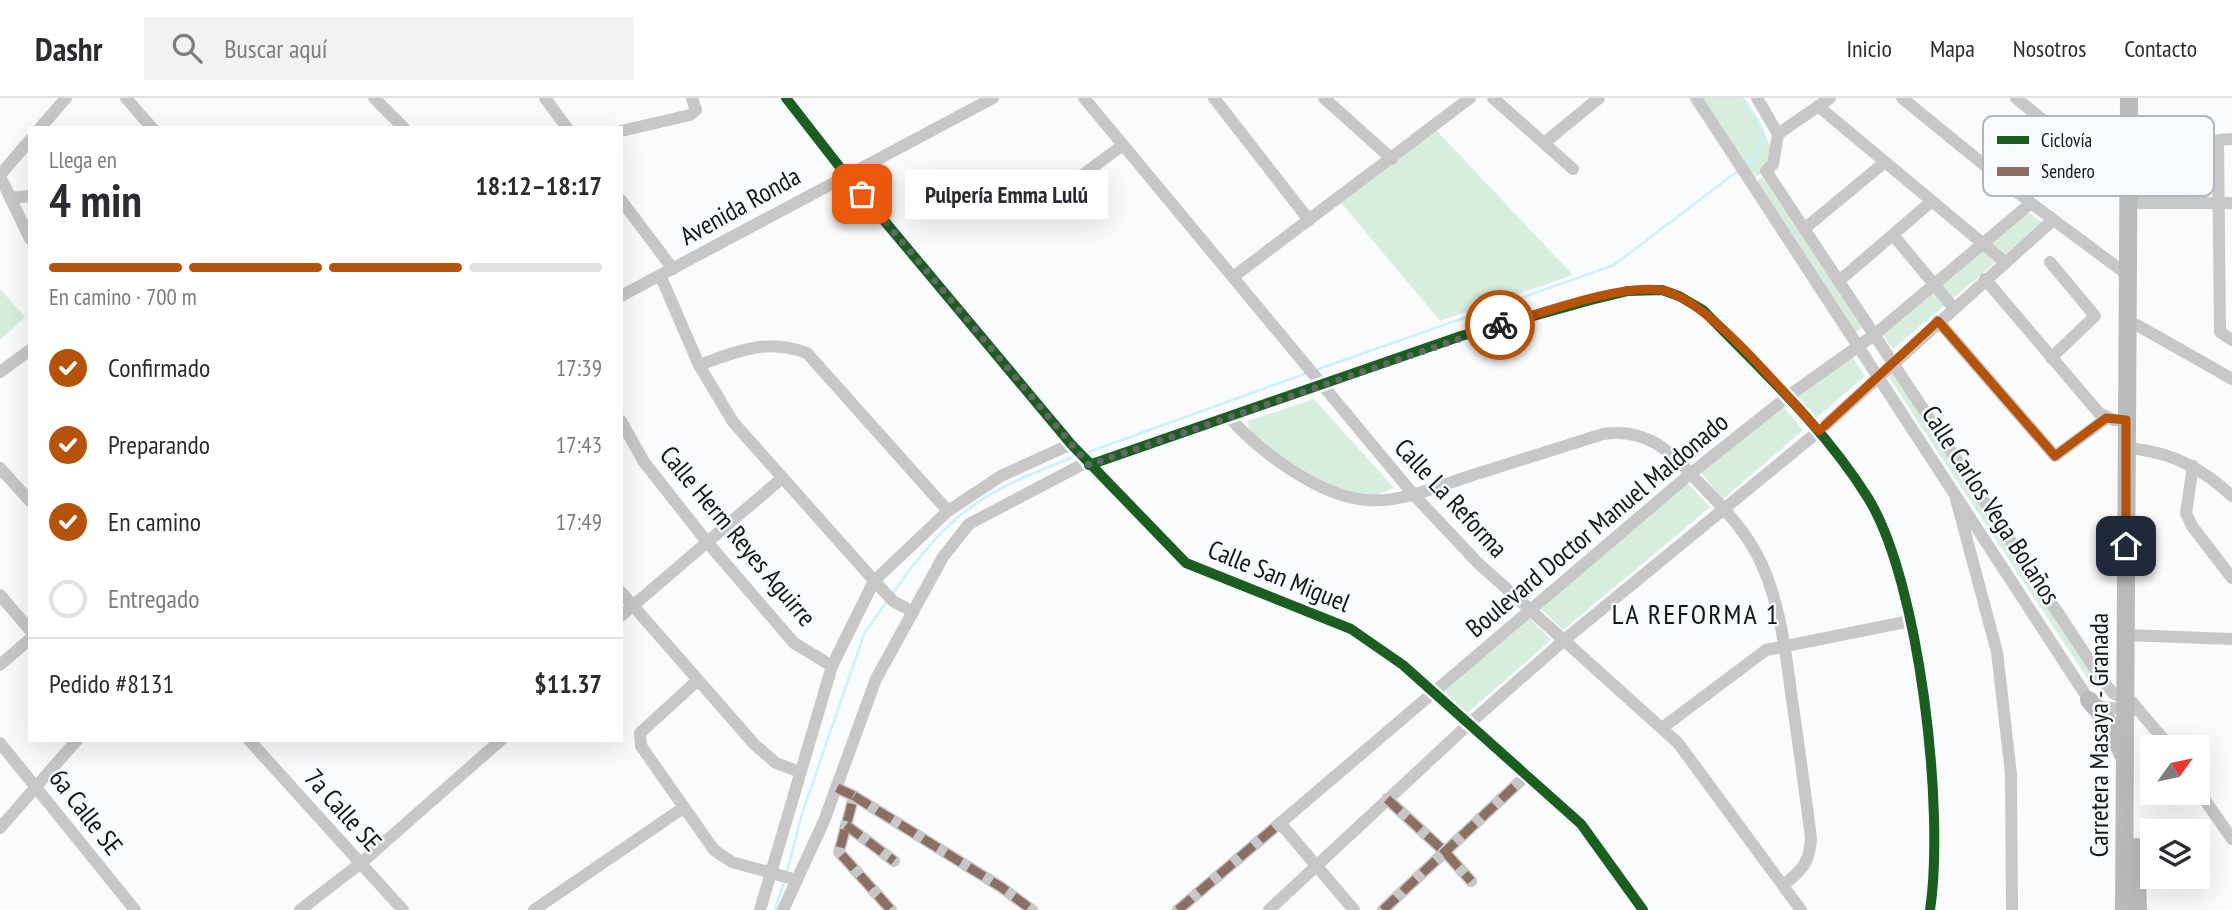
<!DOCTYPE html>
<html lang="es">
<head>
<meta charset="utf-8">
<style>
  body { margin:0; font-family:"PT Sans Narrow",sans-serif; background:#f2f2f3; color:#2b2b33; height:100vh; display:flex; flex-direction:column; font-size:26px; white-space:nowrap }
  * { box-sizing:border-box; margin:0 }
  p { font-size:23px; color:#7c7c81 }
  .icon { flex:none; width:38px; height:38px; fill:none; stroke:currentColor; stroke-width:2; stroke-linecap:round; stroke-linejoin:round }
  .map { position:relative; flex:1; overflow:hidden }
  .side { position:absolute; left:28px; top:28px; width:595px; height:616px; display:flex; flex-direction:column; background:#fff; border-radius:0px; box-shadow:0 7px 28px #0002 }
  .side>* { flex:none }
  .needle { width:46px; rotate:57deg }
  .tools { position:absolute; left:2140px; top:637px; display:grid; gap:14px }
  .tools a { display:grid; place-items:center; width:70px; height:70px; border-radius:0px; background:#fff; box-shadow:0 7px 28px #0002; font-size:35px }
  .pin { position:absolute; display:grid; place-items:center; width:60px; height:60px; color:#fff; margin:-30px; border-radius:14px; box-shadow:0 4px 10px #0006 }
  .courier { position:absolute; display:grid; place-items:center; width:70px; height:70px; margin:-35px; border:5px solid #b45309; border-radius:50%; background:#fff; color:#222; box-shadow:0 2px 9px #0007 }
  .bubble { position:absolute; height:49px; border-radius:0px; background:#fff; box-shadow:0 7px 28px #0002; font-size:23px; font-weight:700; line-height:49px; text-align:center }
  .overview em { font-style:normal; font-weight:700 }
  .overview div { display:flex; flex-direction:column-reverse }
  .overview { display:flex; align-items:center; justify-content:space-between; height:119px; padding:0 21px }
  h1 { font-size:46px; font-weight:700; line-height:52px }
  .bar { display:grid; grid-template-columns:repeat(4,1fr); gap:10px 7px; align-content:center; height:84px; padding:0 21px }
  .bar i { height:9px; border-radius:5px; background:#e1e1e2 }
  .bar .on { background:#b45309 }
  .bar p { grid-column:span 4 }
  .line { display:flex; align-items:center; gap:18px; padding:0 21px; border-top:2px solid #e1e1e2 }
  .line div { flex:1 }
  ol { padding:0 21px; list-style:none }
  li { display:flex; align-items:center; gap:21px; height:77px }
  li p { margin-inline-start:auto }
  li .icon { padding:7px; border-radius:50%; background:#b45309; color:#fff; stroke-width:4 }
  li:last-child { color:#7c7c81 }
  li i { width:38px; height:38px; border:4px solid #e1e1e2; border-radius:50% }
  header { display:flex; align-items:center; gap:42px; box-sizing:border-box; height:98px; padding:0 35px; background:#fff; border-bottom:2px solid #e1e1e2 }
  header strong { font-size:33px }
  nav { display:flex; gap:38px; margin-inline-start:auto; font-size:24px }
  .search { width:490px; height:63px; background:#f2f2f3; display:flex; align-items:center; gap:18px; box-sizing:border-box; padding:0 24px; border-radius:0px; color:#7c7c81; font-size:26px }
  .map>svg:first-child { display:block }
  .green { fill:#d7edde }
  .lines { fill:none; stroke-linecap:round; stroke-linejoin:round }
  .stream { stroke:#caf1fc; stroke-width:2.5 }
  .minor { stroke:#c7c7c7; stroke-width:12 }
  .highway { stroke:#bbbabb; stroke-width:18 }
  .quiet { stroke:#8d6e63; stroke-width:9; stroke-dasharray:18 9; stroke-linecap:butt }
  .cycleway-casing { stroke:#f7faff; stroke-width:15 }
  .cycleway { stroke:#1b5e20; stroke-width:10 }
  .done { stroke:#656668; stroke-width:7; stroke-dasharray:0 12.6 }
  .route { stroke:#b45309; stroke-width:9 }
  .labels { text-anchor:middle; stroke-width:5; stroke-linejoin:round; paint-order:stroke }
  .street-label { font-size:26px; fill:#151617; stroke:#f7faff }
  .neighbourhood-label { font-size:28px; letter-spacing:2px; fill:#151617; stroke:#f7faff }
  .key { fill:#f7faff; stroke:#b3b6b9; stroke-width:2 }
  .key-label { font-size:19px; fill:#151617 }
</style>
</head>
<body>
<header>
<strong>Dashr</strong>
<div class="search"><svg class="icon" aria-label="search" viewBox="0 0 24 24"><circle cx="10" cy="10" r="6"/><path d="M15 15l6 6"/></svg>Buscar aquí</div>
<nav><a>Inicio</a><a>Mapa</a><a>Nosotros</a><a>Contacto</a></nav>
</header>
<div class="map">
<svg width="2232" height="812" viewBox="0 0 2232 812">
  <rect width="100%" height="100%" fill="#f9fbfd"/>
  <g class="green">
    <path d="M 1696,0 L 1743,0 L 1758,20 L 1773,55 L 1766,73 L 1750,82 Z"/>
    <path d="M 1433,29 L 1573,177 L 1440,223 L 1338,101 Z"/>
    <path d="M 1762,79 L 1863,229 L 1854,235 L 1754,85 Z"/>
    <path d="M 2028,114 L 2042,125 L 1893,251 L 1882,236 Z"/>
    <path d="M 0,191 L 25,219 L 0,242 Z"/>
    <path d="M 1850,256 L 1865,278 L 1815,321 L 1796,299 Z"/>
    <path d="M 1893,271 L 2099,585 L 2093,589 L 1886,275 Z"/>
    <path d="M 1314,301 L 1394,390 C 1386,393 1377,398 1368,399 C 1335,402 1275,355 1249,334 L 1248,323 Z"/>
    <path d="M 1783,308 L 1803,332 L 1723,401 L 1700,374 Z"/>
    <path d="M 1686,384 L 1710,409 L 1563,532 L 1539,509 Z"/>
    <path d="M 1527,518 L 1551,542 L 1465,617 L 1445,593 Z"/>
  </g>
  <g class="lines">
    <g class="stream">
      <path d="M 1743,0 L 1764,35 L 1756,59 L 1744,68"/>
      <path d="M 1316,272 L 1614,167 L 1739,72"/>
      <path d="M 1086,355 L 1307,275"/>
      <path d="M 893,495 C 951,412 983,394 1076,358"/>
      <path d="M 787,774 L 802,716 L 864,536 L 887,503"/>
      <path d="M 775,812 L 784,784"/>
    </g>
    <g class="minor">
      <path d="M 126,0 L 152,30"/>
      <path d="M 374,0 L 404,30"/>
      <path d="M 545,0 L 567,30"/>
      <path d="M 786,0 L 846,77 L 1071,346 L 1186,465 L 1351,531 L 1403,567 L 1581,726 L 1643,812"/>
      <path d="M 1084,0 L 1413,396 L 1478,465 L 1678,645 L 1801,812"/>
      <path d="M 1214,0 L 1309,122"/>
      <path d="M 1324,0 L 1392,61"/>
      <path d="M 1493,0 L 1573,71"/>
      <path d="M 1696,0 L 2089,602 L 2101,609 L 2133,612"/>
      <path d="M 1757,0 L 1778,36 L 1773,66 L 1766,73 L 2105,586 L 2114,596 L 2131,603 L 2170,649"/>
      <path d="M 1902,0 L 2031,105 L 2129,178"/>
      <path d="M 2016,0 L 2109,76 L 2129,82"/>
      <path d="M 1818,8 L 2005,164"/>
      <path d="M 40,30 L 66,0"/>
      <path d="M 621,33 L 690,17 L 696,12 L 692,0"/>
      <path d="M 1778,36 L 1830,0"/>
      <path d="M 2232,41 L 2218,42 L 2220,234 L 2232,242"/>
      <path d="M 1544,45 L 1599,0"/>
      <path d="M 0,77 L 30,42"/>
      <path d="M 0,78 L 30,141"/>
      <path d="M 10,100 L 30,98"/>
      <path d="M 1050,101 L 1123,47"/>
      <path d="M 621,102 L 673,171"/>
      <path d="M 2138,105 L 2232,105"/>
      <path d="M 1804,131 L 1885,64"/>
      <path d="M 1893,137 L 1953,209"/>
      <path d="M 2050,164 L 2095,218 L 2051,260"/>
      <path d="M 661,179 L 699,267 L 733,324 L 878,487 L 893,503 L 913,514"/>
      <path d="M 1233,179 L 1470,0"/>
      <path d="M 1985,181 L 2099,315 L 2114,322 L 2126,322"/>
      <path d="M 1839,183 L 1932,103"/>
      <path d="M 621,198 L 993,0"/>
      <path d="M 1938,223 L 2055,358 L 2107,320"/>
      <path d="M 2137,227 L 2232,281"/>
      <path d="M 699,267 C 739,253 765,240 807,255 L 948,413"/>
      <path d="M 0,274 L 30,252"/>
      <path d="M 1230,320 C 1260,354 1319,398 1366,402 C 1401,405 1436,389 1470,378 C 1514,364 1559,350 1603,336 C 1642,330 1665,348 1690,375 C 1717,404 1746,430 1762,467 C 1781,509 1786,557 1792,602 C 1799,648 1805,694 1811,740 C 1810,764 1802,773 1783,787"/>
      <path d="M 621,323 L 644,364 L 707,444 L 794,545 L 832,568"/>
      <path d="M 2137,351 C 2175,356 2204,372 2232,398"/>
      <path d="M 1089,367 L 1461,238 L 1591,202 L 1628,193 L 1662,192 L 1679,198 L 1703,212 C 1761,272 1824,329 1868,400 C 1920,484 1945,714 1930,812"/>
      <path d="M 2193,368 L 2186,415 L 2192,428 L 2232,480"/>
      <path d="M 0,370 L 30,403"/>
      <path d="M 1956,401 L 1997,554 L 2011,676 L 2012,812"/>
      <path d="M 621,494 L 755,647 L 776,665 L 800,674"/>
      <path d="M 0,497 L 30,532"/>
      <path d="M 621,518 L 781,381"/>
      <path d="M 2126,537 L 2232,541"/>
      <path d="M 0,567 L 30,541"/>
      <path d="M 698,582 L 640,635 L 641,648 L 714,752 L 732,764 L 797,782"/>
      <path d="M 1662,630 L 1766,552 L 1910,523"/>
      <path d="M 249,642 L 403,812"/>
      <path d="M 0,645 L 135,812"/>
      <path d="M 837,690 L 854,698 L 839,754 L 891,812"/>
      <path d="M 2198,692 L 2232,741"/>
      <path d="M 854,698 L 1001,789 L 1032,812"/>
      <path d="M 1387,701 L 1445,754 L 1471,783"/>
      <path d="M 1280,725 L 1354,812"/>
      <path d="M 846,727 L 894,763"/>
      <path d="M 0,730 L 77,642"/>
      <path d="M 300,812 L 361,765 L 501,642"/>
      <path d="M 534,812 L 683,710"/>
      <path d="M 760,812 L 832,568 L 874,483 L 948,413 L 1001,378 L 1071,346"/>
      <path d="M 783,812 L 824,723 L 876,581 L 943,459 L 969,426 L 1087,364"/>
      <path d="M 1178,812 L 1690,376 L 1787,299 L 1874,237 L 2031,105"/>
      <path d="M 1269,812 L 1470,625 L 1563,543 L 1819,333 L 2053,122"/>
      <path d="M 1383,812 L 1528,676"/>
    </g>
    <g class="highway">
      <path d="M 2089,602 L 2110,626 L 2122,655"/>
      <path d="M 2136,749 L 2138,812"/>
      <path d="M 2124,812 L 2129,0"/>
    </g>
    <g class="quiet">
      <path d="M 837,690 L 854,698 L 839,754 L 891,812"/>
      <path d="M 854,698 L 1001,789 L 1032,812"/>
      <path d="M 1387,701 L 1445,754 L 1471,783"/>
      <path d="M 846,727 L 894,763"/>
      <path d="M 1178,812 L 1280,725"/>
      <path d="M 1383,812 L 1528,676"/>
    </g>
    <g class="cycleway-casing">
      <g id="cycleway">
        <path d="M 786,0 L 846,77 L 1071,346 L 1186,465 L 1351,531 L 1403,567 L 1581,726 L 1643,812"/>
        <path d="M 1089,367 L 1461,238 L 1591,202 L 1628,193 L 1662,192 L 1679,198 L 1703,212 C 1761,272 1824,329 1868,400 C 1920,484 1945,714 1930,812"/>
      </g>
    </g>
    <use href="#cycleway" class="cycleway"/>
  </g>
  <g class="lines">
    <path class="done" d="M 862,96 L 1089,367 L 1500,227"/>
    <path class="route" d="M 1500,227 C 1542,215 1619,186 1661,192 C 1708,200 1785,297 1819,333 L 1938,223 L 2055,358 L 2106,320 L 2126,322 L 2126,448"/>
  </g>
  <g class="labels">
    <g class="street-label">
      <text transform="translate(740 108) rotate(-29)" y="9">Avenida Ronda</text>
      <text transform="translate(1451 400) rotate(47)" y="9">Calle La Reforma</text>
      <text transform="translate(1991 407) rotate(57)" y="9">Calle Carlos Vega Bolaños</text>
      <text transform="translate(1597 427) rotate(-40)" y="9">Boulevard Doctor Manuel Maldonado</text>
      <text transform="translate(738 438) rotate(50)" y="9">Calle Herm Reyes Aguirre</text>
      <text transform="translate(1279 478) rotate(22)" y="9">Calle San Miguel</text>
      <text transform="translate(2099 637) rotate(-90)" y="9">Carretera Masaya - Granada</text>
      <text transform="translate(343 712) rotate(48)" y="9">7a Calle SE</text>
      <text transform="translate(86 714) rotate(52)" y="9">6a Calle SE</text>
    </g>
    <g class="neighbourhood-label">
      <text x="1696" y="526">LA REFORMA 1</text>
    </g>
  </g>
  <rect x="1983" y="18" width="231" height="80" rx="10" class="key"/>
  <rect x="1997" y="38" width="32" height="8" fill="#1b5e20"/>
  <rect x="1997" y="69" width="32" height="9" fill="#8d6e63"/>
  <g class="key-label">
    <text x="2041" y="49">Ciclovía</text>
    <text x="2041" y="80">Sendero</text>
  </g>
</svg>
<div class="tools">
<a><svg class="needle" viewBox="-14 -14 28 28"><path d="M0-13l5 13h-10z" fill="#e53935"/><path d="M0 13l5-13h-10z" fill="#7c7c81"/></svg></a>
<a><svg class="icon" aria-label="layers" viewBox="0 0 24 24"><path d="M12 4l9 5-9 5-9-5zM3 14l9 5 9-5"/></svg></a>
</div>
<div class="pin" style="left:862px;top:96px;background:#ea580c"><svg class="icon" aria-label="bag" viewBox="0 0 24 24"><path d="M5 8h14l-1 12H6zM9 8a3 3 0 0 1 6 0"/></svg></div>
<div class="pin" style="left:2126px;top:448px;background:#1f2937"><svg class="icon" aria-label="home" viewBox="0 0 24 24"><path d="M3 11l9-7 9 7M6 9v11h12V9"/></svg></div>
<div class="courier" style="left:1500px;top:227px"><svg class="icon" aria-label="bike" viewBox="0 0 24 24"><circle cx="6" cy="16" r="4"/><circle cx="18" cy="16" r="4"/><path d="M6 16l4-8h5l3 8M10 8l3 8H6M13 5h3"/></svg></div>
<div class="bubble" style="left:905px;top:72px;width:203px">Pulpería Emma Lulú</div>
<section class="side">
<div class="overview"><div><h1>4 min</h1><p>Llega en</p></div><em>18:12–18:17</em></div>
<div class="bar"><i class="on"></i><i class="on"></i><i class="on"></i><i></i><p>En camino · 700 m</p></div>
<ol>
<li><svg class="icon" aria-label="check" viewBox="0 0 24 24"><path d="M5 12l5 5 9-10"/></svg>Confirmado<p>17:39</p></li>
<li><svg class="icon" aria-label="check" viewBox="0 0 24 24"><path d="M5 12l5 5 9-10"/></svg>Preparando<p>17:43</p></li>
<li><svg class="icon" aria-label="check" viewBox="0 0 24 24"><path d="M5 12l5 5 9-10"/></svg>En camino<p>17:49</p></li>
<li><i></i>Entregado</li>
</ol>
<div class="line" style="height:91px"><div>Pedido #8131</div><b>$11.37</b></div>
</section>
</div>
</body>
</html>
